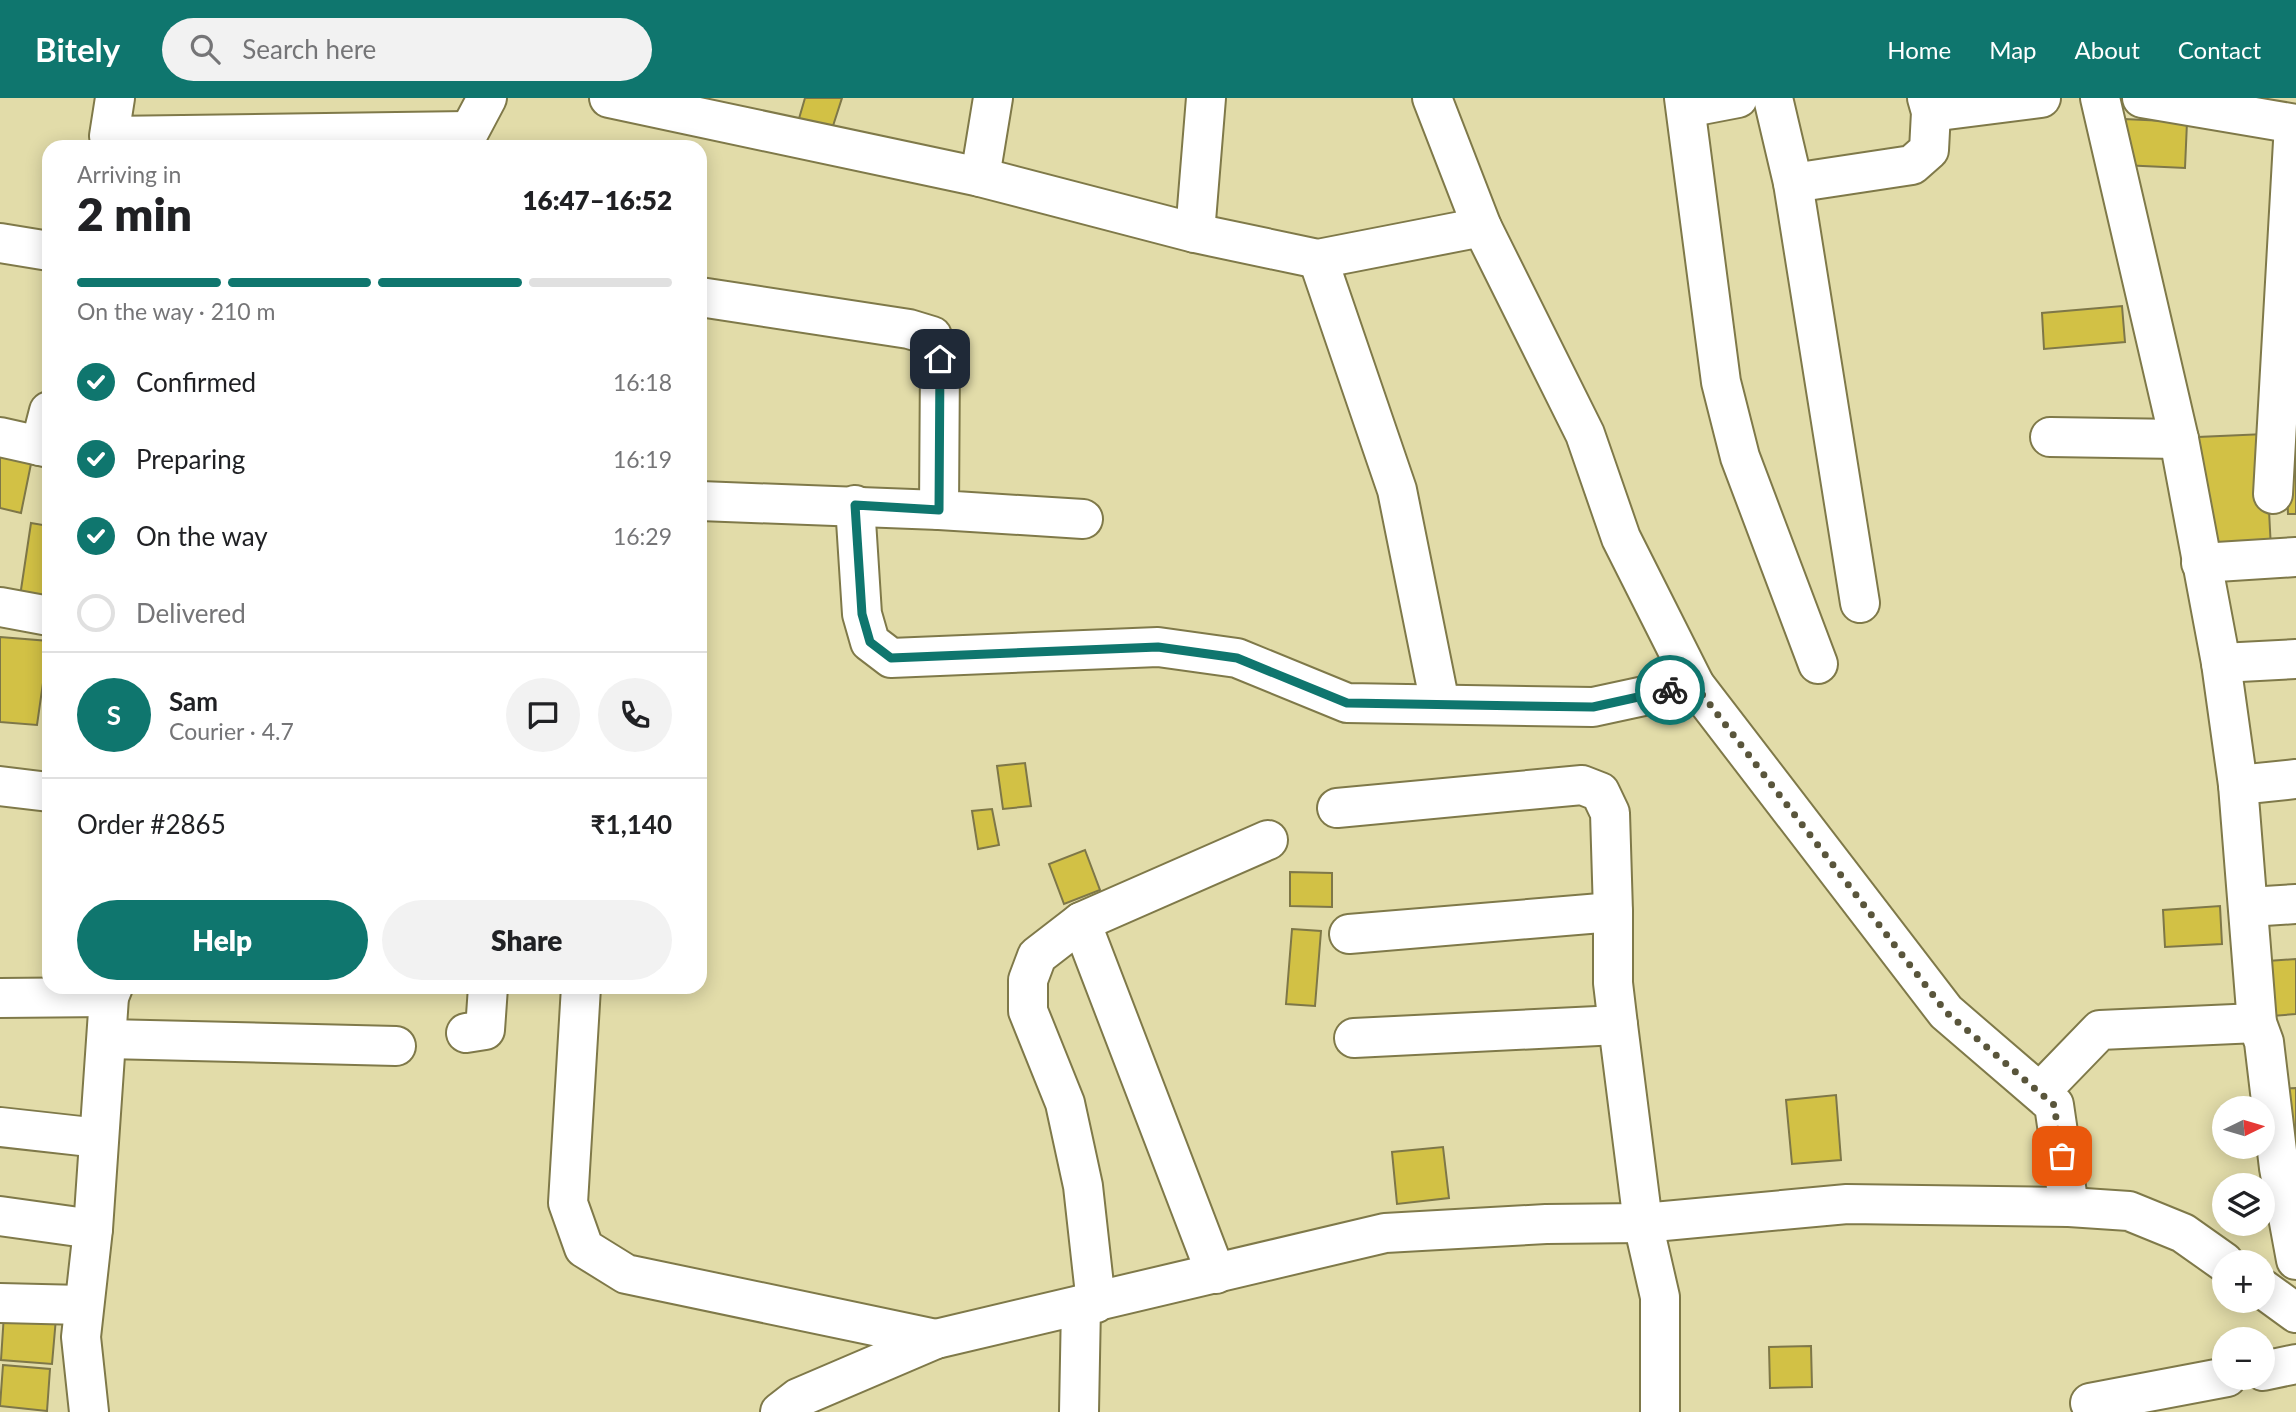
<!DOCTYPE html>
<html lang="en">
<head>
<meta charset="utf-8">
<style>
  body { margin:0; font-family:Lato,sans-serif; background:#f2f2f2; color:#202124; height:100vh; display:flex; flex-direction:column; font-size:26px; white-space:nowrap }
  * { box-sizing:border-box; margin:0 }
  p { font-size:23px; color:#757577 }
  .icon { flex:none; width:38px; height:38px; fill:none; stroke:currentColor; stroke-width:2; stroke-linecap:round; stroke-linejoin:round }
  .map { position:relative; flex:1; overflow:hidden }
  .sheet { position:absolute; left:42px; top:42px; width:665px; height:854px; display:flex; flex-direction:column; background:#fff; border-radius:21px; box-shadow:0 4px 18px #0003 }
  .sheet>* { flex:none }
  .needle { width:46px; rotate:85deg }
  .buttons { position:absolute; left:2212px; top:998px; display:grid; gap:14px }
  .buttons a { display:grid; place-items:center; width:63px; height:63px; border-radius:50%; background:#fff; box-shadow:0 4px 18px #0003; font-size:35px }
  .pin { position:absolute; display:grid; place-items:center; width:60px; height:60px; color:#fff; margin:-30px; border-radius:14px; box-shadow:0 4px 10px #0006 }
  .courier { position:absolute; display:grid; place-items:center; width:70px; height:70px; margin:-35px; border:5px solid #0f766e; border-radius:50%; background:#fff; color:#222; box-shadow:0 2px 9px #0007 }
  .summary em { font-style:normal; font-weight:800 }
  .summary div { display:flex; flex-direction:column-reverse }
  .summary { display:flex; align-items:center; justify-content:space-between; height:119px; padding:0 35px }
  h1 { font-size:46px; font-weight:800; line-height:52px }
  .bar { display:grid; grid-template-columns:repeat(4,1fr); gap:10px 7px; align-content:center; height:84px; padding:0 35px }
  .bar i { height:9px; border-radius:5px; background:#e0e0e0 }
  .bar .active { background:#0f766e }
  .bar p { grid-column:span 4 }
  .line { display:flex; align-items:center; gap:18px; padding:0 35px; border-top:2px solid #e0e0e0 }
  .line div { flex:1 }
  .round { display:grid; place-items:center; flex:none; width:74px; height:74px; border-radius:37px; background:#f2f2f2 }
  ol { padding:0 35px; list-style:none }
  li { display:flex; align-items:center; gap:21px; height:77px }
  li p { margin-inline-start:auto }
  li .icon { padding:7px; border-radius:50%; background:#0f766e; color:#fff; stroke-width:4 }
  li:last-child { color:#757577 }
  li i { width:38px; height:38px; border:4px solid #e0e0e0; border-radius:50% }
  .button { display:flex; gap:14px; margin-top:auto; padding:14px 35px }
  .button a { flex:1; height:80px; border-radius:42px; background:#0f766e; color:#fff; font-size:28px; font-weight:800; line-height:80px; text-align:center }
  .button a+a { background:#f2f2f2; color:#202124 }
  header { display:flex; align-items:center; gap:42px; box-sizing:border-box; height:98px; padding:0 35px; background:#0f766e; color:#fff }
  header strong { font-size:33px }
  nav { display:flex; gap:38px; margin-inline-start:auto; font-size:24px }
  .search { width:490px; height:63px; background:#f2f2f2; display:flex; align-items:center; gap:18px; box-sizing:border-box; padding:0 24px; border-radius:38px; color:#757577; font-size:26px }
  .map>svg:first-child { display:block }
  .building { fill:#d2c145; stroke:#7e7748; stroke-width:2 }
  .lines { fill:none; stroke-linecap:round; stroke-linejoin:round }
  .minor-casing { stroke:#7f7949; stroke-width:42 }
  .minor { stroke:#fff; stroke-width:38 }
  .done { stroke:#59553b; stroke-width:7; stroke-dasharray:0 12.6 }
  .route { stroke:#0f766e; stroke-width:9 }
</style>
</head>
<body>
<header>
<strong>Bitely</strong>
<div class="search"><svg class="icon" aria-label="search" viewBox="0 0 24 24"><circle cx="10" cy="10" r="6"/><path d="M15 15l6 6"/></svg>Search here</div>
<nav><a>Home</a><a>Map</a><a>About</a><a>Contact</a></nav>
</header>
<div class="map">
<svg width="2296" height="1314" viewBox="0 0 2296 1314">
  <rect width="100%" height="100%" fill="#e2dca9"/>
  <g class="building">
    <path d="M 805,0 L 842,0 L 831,34 L 798,24 Z"/>
    <path d="M 2124,21 L 2187,24 L 2185,70 L 2122,67 Z"/>
    <path d="M 2122,208 L 2125,244 L 2044,251 L 2042,215 Z"/>
    <path d="M 2265,336 L 2271,451 L 2203,454 L 2198,339 Z"/>
    <path d="M 2285,342 L 2296,342 L 2296,416 L 2288,416 Z"/>
    <path d="M 0,353 L 32,361 L 21,415 L 0,410 Z"/>
    <path d="M 31,425 L 49,428 L 49,509 L 19,505 Z"/>
    <path d="M 0,539 L 49,543 L 37,627 L 0,624 Z"/>
    <path d="M 1025,665 L 1031,708 L 1003,711 L 997,668 Z"/>
    <path d="M 992,711 L 999,747 L 978,751 L 972,713 Z"/>
    <path d="M 1085,752 L 1100,792 L 1064,806 L 1049,766 Z"/>
    <path d="M 1290,774 L 1332,775 L 1332,809 L 1290,808 Z"/>
    <path d="M 2220,808 L 2222,846 L 2165,849 L 2163,812 Z"/>
    <path d="M 1292,831 L 1321,833 L 1315,908 L 1286,906 Z"/>
    <path d="M 2296,861 L 2296,916 L 2258,919 L 2254,864 Z"/>
    <path d="M 2296,990 L 2296,1045 L 2281,1045 L 2278,991 Z"/>
    <path d="M 1836,997 L 1841,1062 L 1792,1066 L 1786,1002 Z"/>
    <path d="M 1443,1049 L 1449,1100 L 1397,1106 L 1392,1054 Z"/>
    <path d="M 4,1216 L 56,1220 L 52,1266 L 1,1262 Z"/>
    <path d="M 1811,1248 L 1812,1289 L 1770,1290 L 1769,1249 Z"/>
    <path d="M 3,1267 L 50,1271 L 47,1313 L 0,1308 Z"/>
  </g>
  <g class="lines">
    <g class="minor-casing">
      <g id="minor">
        <path d="M 115,0 L 109,38 L 468,33"/>
        <path d="M 609,0 L 980,79 L 1195,135 L 1318,161 L 1482,129 L 1432,0"/>
        <path d="M 1684,0 L 1721,284 L 1740,359 L 1818,566"/>
        <path d="M 1773,0 L 1793,85 L 1860,505"/>
        <path d="M 2100,0 L 2179,341 L 2221,565 L 2238,687 L 2257,925 L 2264,944 L 2279,1070 L 2296,1162"/>
        <path d="M 2142,0 L 2296,26"/>
        <path d="M 1686,10 L 1738,0"/>
        <path d="M 1931,14 L 2041,0"/>
        <path d="M 461,49 L 487,0"/>
        <path d="M 980,79 L 993,0"/>
        <path d="M 1793,85 L 1912,67 L 1929,52 L 1931,14 L 1927,0"/>
        <path d="M 1195,135 L 1206,0"/>
        <path d="M 0,145 L 49,153"/>
        <path d="M 1318,161 L 1397,392 L 1440,606"/>
        <path d="M 700,199 L 909,231 L 932,238 L 940,261 L 939,412 L 1083,421"/>
        <path d="M 0,339 L 49,350"/>
        <path d="M 2050,339 L 2179,341"/>
        <path d="M 40,348 L 49,313"/>
        <path d="M 2273,396 L 2294,26"/>
        <path d="M 700,403 L 939,412"/>
        <path d="M 855,407 L 862,516 L 870,544 L 891,560 L 1158,549 L 1237,560 L 1347,605 L 1593,609 L 1695,587"/>
        <path d="M 2201,465 L 2296,459"/>
        <path d="M 0,509 L 49,518"/>
        <path d="M 2221,565 L 2296,561"/>
        <path d="M 2238,687 L 2296,681"/>
        <path d="M 0,688 L 49,694"/>
        <path d="M 1337,710 L 1582,687 L 1600,694 L 1610,715 L 1613,814"/>
        <path d="M 2249,809 L 2296,806"/>
        <path d="M 1081,824 L 1216,1176"/>
        <path d="M 1349,836 L 1613,814 L 1613,885 L 1618,927 L 1643,1125 L 1660,1199 L 1660,1314"/>
        <path d="M 581,889 L 568,1105 L 584,1150 L 626,1176 L 936,1241"/>
        <path d="M 0,900 L 109,899"/>
        <path d="M 466,935 L 485,932 L 488,889"/>
        <path d="M 1354,940 L 1618,927"/>
        <path d="M 107,941 L 396,948"/>
        <path d="M 2040,994 L 2100,932 L 2257,925"/>
        <path d="M 0,1029 L 99,1040"/>
        <path d="M 2069,1109 L 2129,1113 L 2183,1135 L 2224,1164"/>
        <path d="M 0,1118 L 93,1131"/>
        <path d="M 2263,1191 L 2296,1215"/>
        <path d="M 0,1205 L 83,1207"/>
        <path d="M 1096,1205 L 1083,1088 L 1065,1005 L 1028,913 L 1028,882 L 1037,858 L 1081,824 L 1268,742"/>
        <path d="M 2263,1273 L 2296,1266"/>
        <path d="M 2090,1305 L 2227,1279"/>
        <path d="M 89,1314 L 81,1239 L 93,1131 L 109,899 L 113,889"/>
        <path d="M 780,1314 L 798,1300 L 936,1241 L 1385,1135 L 1546,1126 L 1643,1125 L 1847,1106 L 2069,1109 L 2054,1007 L 1946,914 L 1695,587 L 1621,440 L 1585,336 L 1482,129"/>
        <path d="M 1079,1314 L 1081,1207"/>
      </g>
    </g>
    <use href="#minor" class="minor"/>
  </g>
  <g class="lines">
    <path class="done" d="M 1670,592 L 1695,587 L 1946,914 L 2054,1007 L 2062,1058"/>
    <path class="route" d="M 940,261 L 939,412 L 855,407 L 862,516 L 870,544 L 891,560 L 1158,549 L 1237,560 L 1347,605 L 1593,609 L 1670,592"/>
  </g>
</svg>
<div class="buttons">
<a><svg class="needle" viewBox="-14 -14 28 28"><path d="M0-13l5 13h-10z" fill="#e53935"/><path d="M0 13l5-13h-10z" fill="#757577"/></svg></a>
<a><svg class="icon" aria-label="layers" viewBox="0 0 24 24"><path d="M12 4l9 5-9 5-9-5zM3 14l9 5 9-5"/></svg></a>
<a>+</a>
<a>−</a>
</div>
<div class="pin" style="left:2062px;top:1058px;background:#ea580c"><svg class="icon" aria-label="bag" viewBox="0 0 24 24"><path d="M5 8h14l-1 12H6zM9 8a3 3 0 0 1 6 0"/></svg></div>
<div class="pin" style="left:940px;top:261px;background:#1f2937"><svg class="icon" aria-label="home" viewBox="0 0 24 24"><path d="M3 11l9-7 9 7M6 9v11h12V9"/></svg></div>
<div class="courier" style="left:1670px;top:592px"><svg class="icon" aria-label="bike" viewBox="0 0 24 24"><circle cx="6" cy="16" r="4"/><circle cx="18" cy="16" r="4"/><path d="M6 16l4-8h5l3 8M10 8l3 8H6M13 5h3"/></svg></div>
<section class="sheet">
<div class="summary"><div><h1>2 min</h1><p>Arriving in</p></div><em>16:47–16:52</em></div>
<div class="bar"><i class="active"></i><i class="active"></i><i class="active"></i><i></i><p>On the way · 210 m</p></div>
<ol>
<li><svg class="icon" aria-label="check" viewBox="0 0 24 24"><path d="M5 12l5 5 9-10"/></svg>Confirmed<p>16:18</p></li>
<li><svg class="icon" aria-label="check" viewBox="0 0 24 24"><path d="M5 12l5 5 9-10"/></svg>Preparing<p>16:19</p></li>
<li><svg class="icon" aria-label="check" viewBox="0 0 24 24"><path d="M5 12l5 5 9-10"/></svg>On the way<p>16:29</p></li>
<li><i></i>Delivered</li>
</ol>
<div class="line" style="height:126px"><b class="round" style="background:#0f766e;color:#fff">S</b><div><b>Sam</b><p>Courier · 4.7</p></div><a class="round"><svg class="icon" aria-label="chat" viewBox="0 0 24 24"><path d="M4 5h16v11H9l-5 4z"/></svg></a><a class="round"><svg class="icon" aria-label="phone" viewBox="0 0 24 24"><path d="M5 4h4l2 5-3 2q2 4 5 5l2-3 5 2v4C11 20 4 13 5 4z"/></svg></a></div>
<div class="line" style="height:91px"><div>Order #2865</div><b>₹1,140</b></div>
<div class="button"><a>Help</a><a>Share</a></div>
</section>
</div>
</body>
</html>
